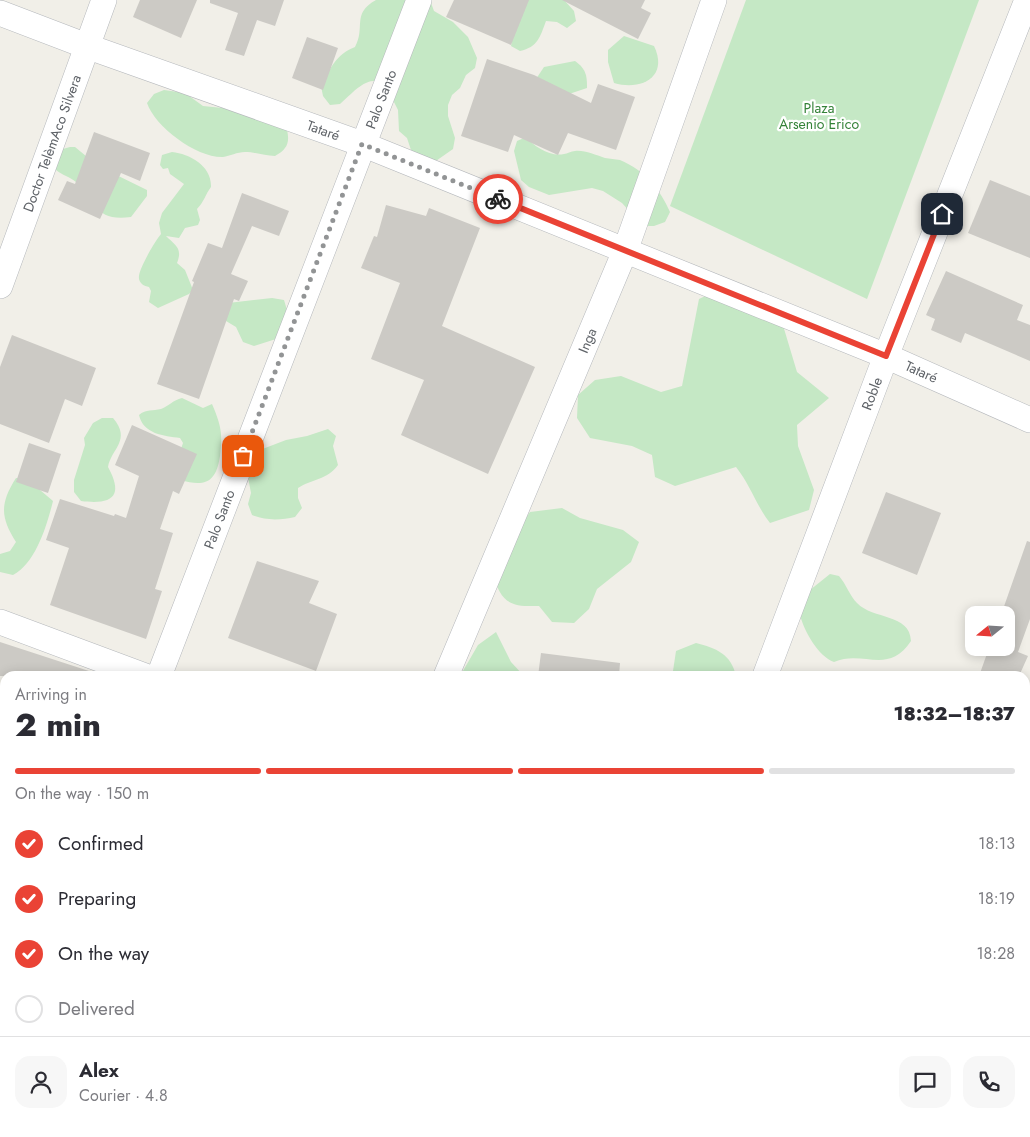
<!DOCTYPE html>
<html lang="en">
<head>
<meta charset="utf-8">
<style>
  body { margin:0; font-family:Jost,sans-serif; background:#f7f7f7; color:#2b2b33; height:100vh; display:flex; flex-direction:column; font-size:19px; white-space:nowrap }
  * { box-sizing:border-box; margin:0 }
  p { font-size:16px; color:#7c7c81 }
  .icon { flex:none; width:28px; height:28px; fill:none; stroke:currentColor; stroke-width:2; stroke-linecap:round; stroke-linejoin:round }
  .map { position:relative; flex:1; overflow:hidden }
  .sheet { position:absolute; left:0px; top:671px; width:1030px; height:466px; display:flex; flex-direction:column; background:#fff; border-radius:15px 15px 0 0; box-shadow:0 2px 12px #0003 }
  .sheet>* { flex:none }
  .needle { width:32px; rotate:252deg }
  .controls { position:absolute; left:965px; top:606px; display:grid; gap:10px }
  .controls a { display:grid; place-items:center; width:50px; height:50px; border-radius:10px; background:#fff; box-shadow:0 2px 12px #0003; font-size:25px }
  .pin { position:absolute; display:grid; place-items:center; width:42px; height:42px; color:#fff; margin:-21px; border-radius:10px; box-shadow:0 2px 8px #0006 }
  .courier { position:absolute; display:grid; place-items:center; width:50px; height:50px; margin:-25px; border:4px solid #ea4335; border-radius:50%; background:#fff; color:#222; box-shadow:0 1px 6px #0007 }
  .overview em { font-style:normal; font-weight:800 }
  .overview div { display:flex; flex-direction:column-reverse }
  .overview { display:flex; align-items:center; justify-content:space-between; height:85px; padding:0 15px }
  h1 { font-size:32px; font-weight:800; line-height:38px }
  .bar { display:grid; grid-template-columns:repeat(4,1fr); gap:8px 5px; align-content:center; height:60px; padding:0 15px }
  .bar i { height:6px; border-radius:4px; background:#e1e1e2 }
  .bar .active { background:#ea4335 }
  .bar p { grid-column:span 4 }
  .line { display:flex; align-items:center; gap:12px; padding:0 15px; border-top:1px solid #e1e1e2 }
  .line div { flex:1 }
  .round { display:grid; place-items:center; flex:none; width:52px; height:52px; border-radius:15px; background:#f7f7f7 }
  ol { padding:0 15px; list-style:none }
  li { display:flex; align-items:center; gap:15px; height:55px }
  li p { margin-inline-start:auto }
  li .icon { padding:5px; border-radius:50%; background:#ea4335; color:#fff; stroke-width:4 }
  li:last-child { color:#7c7c81 }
  li i { width:28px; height:28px; border:2px solid #e1e1e2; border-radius:50% }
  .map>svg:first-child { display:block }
  .green { fill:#c5e8c5 }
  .building { fill:#cccac5 }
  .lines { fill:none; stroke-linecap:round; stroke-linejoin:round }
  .minor-casing { stroke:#b5b8bc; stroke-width:26 }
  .highway-casing { stroke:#f9ab00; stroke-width:29 }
  .minor { stroke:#fff; stroke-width:25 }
  .highway { stroke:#fde293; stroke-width:28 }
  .done { stroke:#929495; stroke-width:5; stroke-dasharray:0 9 }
  .route { stroke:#ea4335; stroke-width:6 }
  .labels { text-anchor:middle; stroke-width:4.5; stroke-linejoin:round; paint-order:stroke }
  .street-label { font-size:14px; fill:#5f6368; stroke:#fff }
  .park-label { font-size:14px; fill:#348238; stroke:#fff }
</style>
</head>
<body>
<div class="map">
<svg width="1030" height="1137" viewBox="0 0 1030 1137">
  <rect width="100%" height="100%" fill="#f1efe8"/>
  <g class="green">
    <path d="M 376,0 L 430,0 L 434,11 L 453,22 L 468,37 L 477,58 L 475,68 L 466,75 L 460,88 L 452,95 L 448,105 L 448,116 L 455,138 L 453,149 L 433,163 L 414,159 L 407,138 L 399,131 L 398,110 L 384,82 C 365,76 354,92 340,104 L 330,105 L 323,96 L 321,86 C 330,69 336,54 355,47 C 366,27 351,14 376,0 Z"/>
    <path d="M 510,0 L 564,0 L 574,11 L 576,21 L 567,28 L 557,22 L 546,21 C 540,37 538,47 520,51 L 511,46 L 513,36 Z"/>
    <path d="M 746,0 L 979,0 L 867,299 L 670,206 Z"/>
    <path d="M 624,36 L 654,46 C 669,77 641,91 614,83 L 608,62 L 608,50 Z"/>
    <path d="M 575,61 C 586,69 587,75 587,88 L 557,98 L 532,85 L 544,67 Z"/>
    <path d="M 164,90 L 185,93 L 203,106 L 223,108 L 287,130 C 290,143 287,149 275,156 C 265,156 256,152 245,152 C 237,152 230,156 223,157 C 197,158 155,127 147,103 L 154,94 Z"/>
    <path d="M 526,137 C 535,147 550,157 564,154 C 567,154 571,151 575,151 C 585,150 595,155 605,158 C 610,159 615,159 620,160 C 644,170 660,189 670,212 L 665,222 L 654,226 L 643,226 L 622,203 L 603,191 L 592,188 L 549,195 L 529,187 L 521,180 L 514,151 L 517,141 Z"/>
    <path d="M 70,147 L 75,147 L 98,166 L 147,190 L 147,196 L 131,217 C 95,222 96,202 76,182 C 70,177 62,175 56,170 L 53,159 L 59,150 Z"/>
    <path d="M 172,152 C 190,154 212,166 211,187 C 205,195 204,202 197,209 L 200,220 L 198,225 L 185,228 L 179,238 L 166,236 C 175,245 183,248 177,263 L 185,270 L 193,290 L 189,294 L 158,308 L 149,302 L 151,291 L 149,287 C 144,286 138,283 139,276 C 140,267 155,241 161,234 L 159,223 L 162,213 L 184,184 L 170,174 L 168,168 L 163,169 L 160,165 L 162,155 Z"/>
    <path d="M 720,289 L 779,312 L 797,372 L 829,398 L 797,425 L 798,446 L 814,490 L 809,510 L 770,523 C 756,505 751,486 736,467 L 675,486 L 655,477 L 652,455 L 632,446 L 590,438 L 577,418 L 578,395 L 595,380 L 621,376 L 661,392 L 682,386 L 699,299 Z"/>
    <path d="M 272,298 L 284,300 L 287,310 L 276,339 L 254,346 L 243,342 L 236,327 L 226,321 L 221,311 L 228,303 Z"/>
    <path d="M 182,398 L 203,408 L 212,404 C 221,425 223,434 220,456 C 216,483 205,487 180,480 L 178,458 L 183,443 L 180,438 C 164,436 143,434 139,415 C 146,409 153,411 161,409 C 169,406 173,400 182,398 Z"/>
    <path d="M 102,418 L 113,418 C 132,440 111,449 108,467 C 124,496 113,505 81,501 L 74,492 L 74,480 L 85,445 L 84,438 L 93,423 Z"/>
    <path d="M 328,429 L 336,436 L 333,446 L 338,465 C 327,480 312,479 298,488 L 298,498 L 302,508 L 295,517 C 282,520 265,521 252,515 L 248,504 L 251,493 L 244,456 L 286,440 L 307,436 Z"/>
    <path d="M 16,478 L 27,479 L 53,501 C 47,525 36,563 13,575 L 0,572 L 0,554 L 10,551 L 16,542 C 0,517 0,503 16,478 Z"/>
    <path d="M 562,508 L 580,518 L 623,530 L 639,542 L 631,562 L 597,589 L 589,609 L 574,623 L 552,622 L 539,606 C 508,607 501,602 492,572 L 501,553 L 530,512 Z"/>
    <path d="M 830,574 L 839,576 C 846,584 850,596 857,603 C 873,620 910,613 911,641 C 888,676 863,649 834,662 C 818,656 804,631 800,615 L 810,590 Z"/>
    <path d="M 496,632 L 511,662 L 524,676 L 460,676 L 478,645 Z"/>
    <path d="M 696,643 C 716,648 731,654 736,676 L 675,676 L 673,671 L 676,651 Z"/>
    <path d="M 281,1133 L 310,1137 L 265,1137 L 266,1133 Z"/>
  </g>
  <g class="building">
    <path d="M 140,0 L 197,0 L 181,38 L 133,17 Z"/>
    <path d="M 210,0 L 284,0 L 275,26 L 257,20 L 244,56 L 225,50 L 238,13 L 210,3 Z"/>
    <path d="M 454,0 L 529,0 L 511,45 L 446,17 Z"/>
    <path d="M 562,0 L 645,0 L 641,8 L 651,13 L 638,39 Z"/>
    <path d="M 307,37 L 338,48 L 323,90 L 292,78 Z"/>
    <path d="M 487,59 L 534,75 L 591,103 L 598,84 L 635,97 L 616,150 L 568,133 L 558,155 L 514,135 L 508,152 L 461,136 Z"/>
    <path d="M 94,132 L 150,153 L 140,181 L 121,173 L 100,219 L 58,200 L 67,181 L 75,184 Z"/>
    <path d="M 990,180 L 1030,196 L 1030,258 L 968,233 Z"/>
    <path d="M 242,193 L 289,211 L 279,236 L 252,226 L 231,274 L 248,281 L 239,301 L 234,299 L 199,399 L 157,384 L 194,282 L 192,281 L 208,243 L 222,248 Z"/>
    <path d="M 386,205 L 426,216 L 429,208 L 480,228 L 442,326 L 535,367 L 488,474 L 401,435 L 424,380 L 371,359 L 400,283 L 361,268 L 374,236 L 377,237 Z"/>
    <path d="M 946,271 L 1023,305 L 1017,320 L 1030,325 L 1030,361 L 965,333 L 961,343 L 931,330 L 935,319 L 926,315 Z"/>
    <path d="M 12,335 L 96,368 L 82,406 L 65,399 L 49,443 L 0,424 L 0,367 Z"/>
    <path d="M 132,425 L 197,454 L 179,494 L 173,491 L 160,529 L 173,533 L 155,589 L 162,591 L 146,639 L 50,605 L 69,548 L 46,540 L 60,499 L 114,516 L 115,514 L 126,518 L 139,476 L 115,465 Z"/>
    <path d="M 29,443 L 61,454 L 48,493 L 16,482 Z"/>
    <path d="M 886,492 L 941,513 L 917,575 L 862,553 Z"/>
    <path d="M 1027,541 L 1030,542 L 1030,619 L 1018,652 L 1028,656 L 1019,676 L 979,676 L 989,648 L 1006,648 L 1006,615 L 1001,615 Z"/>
    <path d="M 257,561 L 319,581 L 309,603 L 337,614 L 316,671 L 228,638 Z"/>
    <path d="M 0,642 L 92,672 L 91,676 L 0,676 Z"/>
    <path d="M 541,653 L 620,663 L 619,676 L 538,676 Z"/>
  </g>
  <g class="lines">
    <g class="minor-casing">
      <g id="minor">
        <path id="s1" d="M 0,13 L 89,47 L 362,144 L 886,356 L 1030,420"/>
        <path id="s2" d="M 0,286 L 104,0"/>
        <path d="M 0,622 L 145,676"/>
        <path id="s3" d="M 159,676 L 419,0"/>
        <path id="s4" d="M 446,676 L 625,251 L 714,0"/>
        <path id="s5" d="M 765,676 L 886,356 L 1027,0"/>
        <path d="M 1025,839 L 1030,827"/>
        <path d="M 1025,990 L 1030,992"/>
        <path d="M 914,1137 L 916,1132"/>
      </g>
    </g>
    <g class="highway-casing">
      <g id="highway">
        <path d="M 0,1074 L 5,1074"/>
        <path d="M 0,1129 L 5,1130"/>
        <path d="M 32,1132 L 74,1137"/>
        <path d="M 443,1132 L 465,1137"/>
      </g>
    </g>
    <use href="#minor" class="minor"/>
    <use href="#highway" class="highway"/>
  </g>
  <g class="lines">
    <path class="done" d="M 243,456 L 362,144 L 498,199"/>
    <path class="route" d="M 498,199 L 886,356 L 942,214"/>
  </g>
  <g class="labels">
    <g class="street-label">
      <text dy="5" stroke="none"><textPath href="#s3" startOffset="618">Palo Santo</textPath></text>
      <text dy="5" stroke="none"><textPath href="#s1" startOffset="344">Tataré</textPath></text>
      <text dy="5" stroke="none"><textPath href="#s2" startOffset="152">Doctor TelèmAco Silvera</textPath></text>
      <text dy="5" stroke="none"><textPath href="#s4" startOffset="364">Inga</textPath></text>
      <text dy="5" stroke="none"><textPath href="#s1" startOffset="989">Tataré</textPath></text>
      <text dy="5" stroke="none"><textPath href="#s5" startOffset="302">Roble</textPath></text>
      <text dy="5" stroke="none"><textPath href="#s3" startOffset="168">Palo Santo</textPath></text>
    </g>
    <g class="park-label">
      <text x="819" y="113">Plaza<tspan x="819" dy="16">Arsenio Erico</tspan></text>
    </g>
  </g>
</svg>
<div class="controls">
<a><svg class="needle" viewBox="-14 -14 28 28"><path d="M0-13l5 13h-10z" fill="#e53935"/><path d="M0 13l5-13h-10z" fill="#7c7c81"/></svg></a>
</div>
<div class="pin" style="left:243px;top:456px;background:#ea580c"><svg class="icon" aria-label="bag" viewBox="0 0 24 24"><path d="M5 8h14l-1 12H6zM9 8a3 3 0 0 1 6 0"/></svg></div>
<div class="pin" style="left:942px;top:214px;background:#1f2937"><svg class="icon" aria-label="home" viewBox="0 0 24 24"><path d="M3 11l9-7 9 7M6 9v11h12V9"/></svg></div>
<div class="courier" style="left:498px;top:199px"><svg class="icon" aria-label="bike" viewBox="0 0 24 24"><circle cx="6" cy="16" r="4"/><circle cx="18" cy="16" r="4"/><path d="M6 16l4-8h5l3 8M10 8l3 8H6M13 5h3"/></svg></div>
<section class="sheet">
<div class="overview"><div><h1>2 min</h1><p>Arriving in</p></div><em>18:32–18:37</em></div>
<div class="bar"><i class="active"></i><i class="active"></i><i class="active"></i><i></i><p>On the way · 150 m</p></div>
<ol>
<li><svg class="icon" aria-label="check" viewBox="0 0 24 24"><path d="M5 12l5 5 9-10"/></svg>Confirmed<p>18:13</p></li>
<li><svg class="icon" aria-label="check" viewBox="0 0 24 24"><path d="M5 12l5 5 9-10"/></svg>Preparing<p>18:19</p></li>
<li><svg class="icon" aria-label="check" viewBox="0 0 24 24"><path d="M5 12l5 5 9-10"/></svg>On the way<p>18:28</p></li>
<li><i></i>Delivered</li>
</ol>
<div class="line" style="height:90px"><a class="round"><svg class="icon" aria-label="person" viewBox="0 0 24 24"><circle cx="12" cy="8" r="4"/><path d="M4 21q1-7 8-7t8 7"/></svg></a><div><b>Alex</b><p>Courier · 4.8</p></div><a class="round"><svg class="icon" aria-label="chat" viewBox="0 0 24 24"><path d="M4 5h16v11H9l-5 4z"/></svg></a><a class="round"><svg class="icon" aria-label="phone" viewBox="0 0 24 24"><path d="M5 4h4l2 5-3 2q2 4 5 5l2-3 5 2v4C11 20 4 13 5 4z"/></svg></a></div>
</section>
</div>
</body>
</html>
